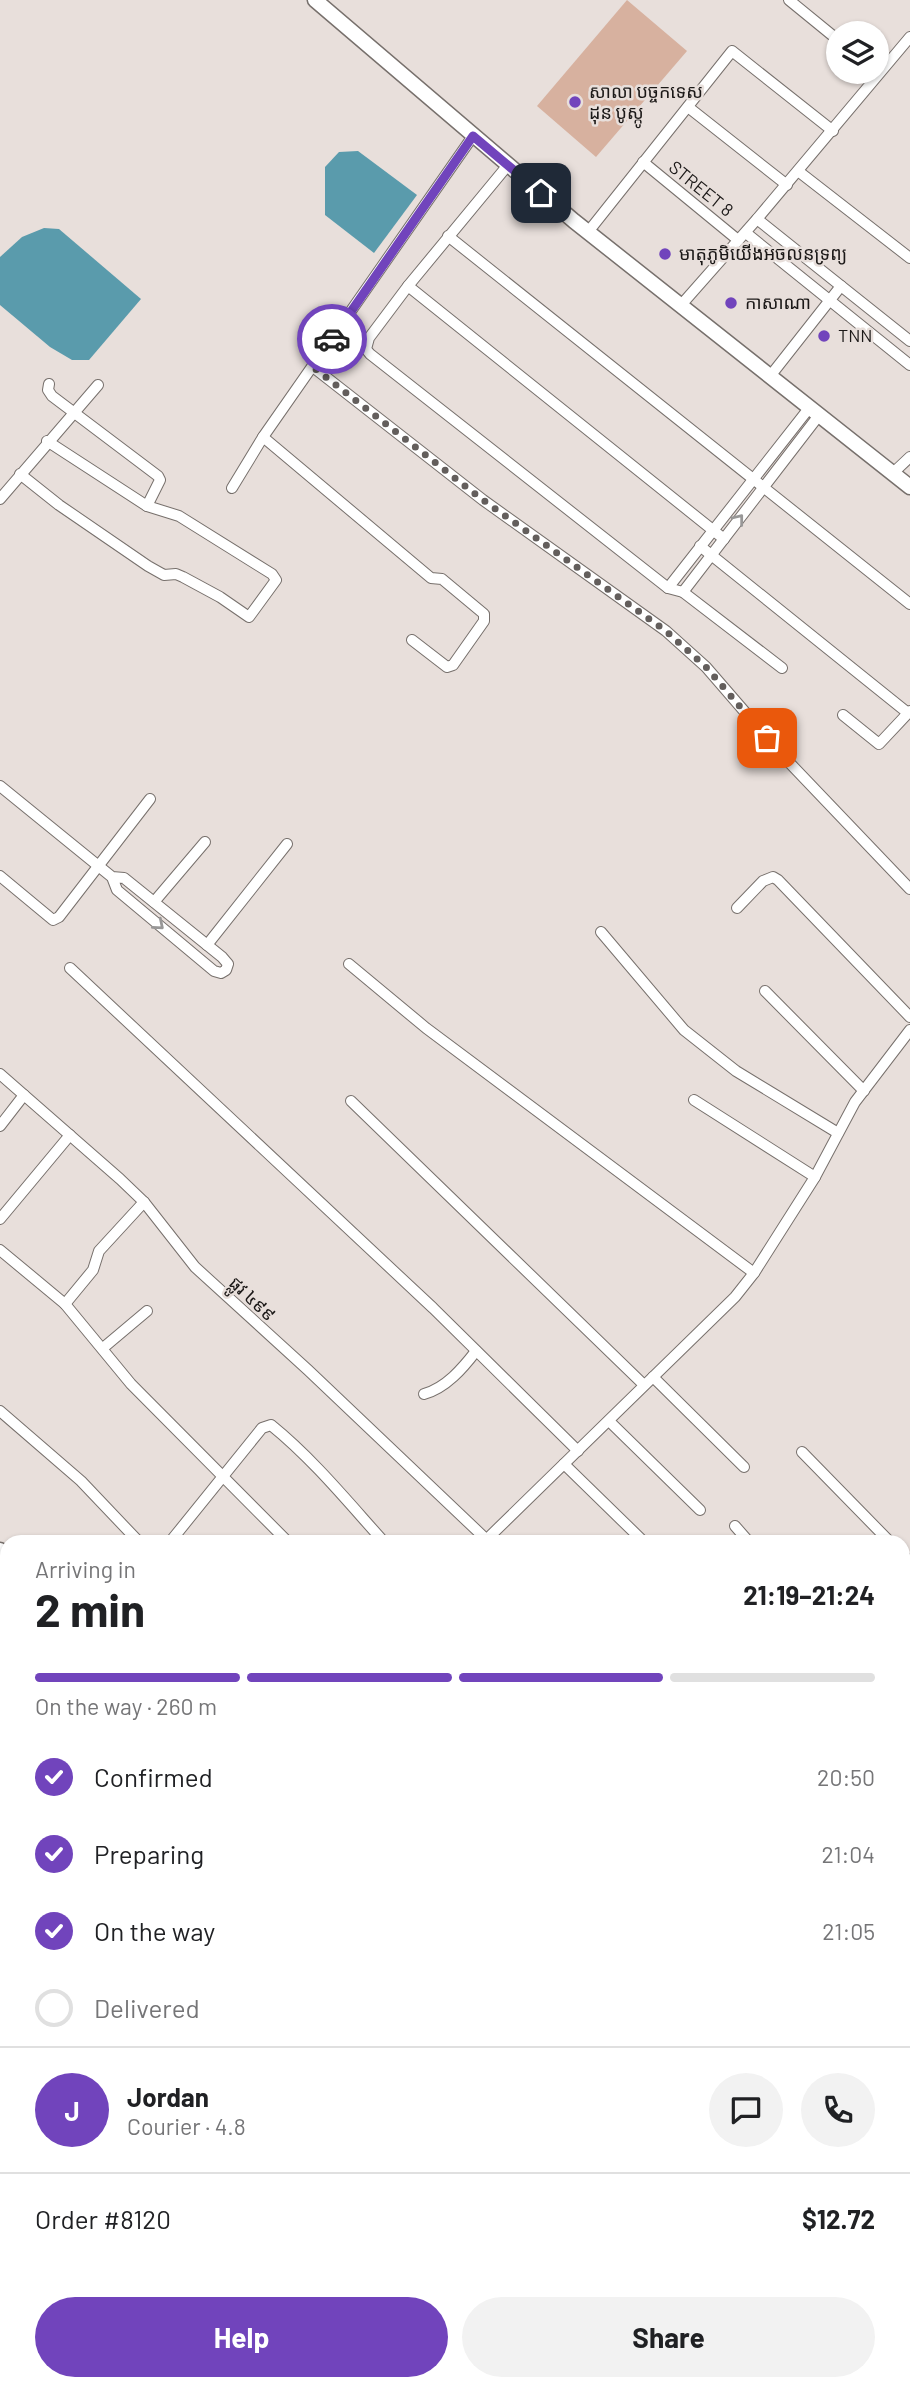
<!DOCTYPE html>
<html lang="en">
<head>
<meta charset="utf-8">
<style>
  body { margin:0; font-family:Barlow,"Noto Sans Khmer",sans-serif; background:#f2f2f2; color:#202124; height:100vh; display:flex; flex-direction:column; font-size:26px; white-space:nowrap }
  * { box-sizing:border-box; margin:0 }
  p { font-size:23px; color:#757577 }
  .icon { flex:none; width:38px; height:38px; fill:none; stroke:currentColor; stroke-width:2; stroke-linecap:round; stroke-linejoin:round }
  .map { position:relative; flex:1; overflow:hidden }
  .sheet { position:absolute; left:0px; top:1535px; width:910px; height:856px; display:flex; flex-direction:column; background:#fff; border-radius:21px 21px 0 0; box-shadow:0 2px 5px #0004 }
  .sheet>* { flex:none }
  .fabs { position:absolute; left:826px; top:21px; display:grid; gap:14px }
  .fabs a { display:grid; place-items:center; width:63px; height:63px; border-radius:50%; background:#fff; box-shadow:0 2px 5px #0004; font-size:35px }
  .pin { position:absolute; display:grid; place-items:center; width:60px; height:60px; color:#fff; margin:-30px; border-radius:14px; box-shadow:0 4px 10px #0006 }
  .courier { position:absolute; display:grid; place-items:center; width:70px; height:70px; margin:-35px; border:5px solid #7144bc; border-radius:50%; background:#fff; color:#222; box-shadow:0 2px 9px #0007 }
  .summary em { font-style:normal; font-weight:700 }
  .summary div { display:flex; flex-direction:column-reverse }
  .summary { display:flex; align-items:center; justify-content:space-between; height:119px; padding:0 35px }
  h1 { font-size:46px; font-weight:700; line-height:52px }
  .bar { display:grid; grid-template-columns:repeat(4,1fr); gap:10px 7px; align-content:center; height:84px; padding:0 35px }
  .bar i { height:9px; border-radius:5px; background:#e0e0e0 }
  .bar .active { background:#7144bc }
  .bar p { grid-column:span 4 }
  .line { display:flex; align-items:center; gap:18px; padding:0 35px; border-top:2px solid #e0e0e0 }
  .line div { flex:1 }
  .round { display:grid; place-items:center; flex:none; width:74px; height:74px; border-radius:37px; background:#f2f2f2 }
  ol { padding:0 35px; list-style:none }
  li { display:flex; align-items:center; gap:21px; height:77px }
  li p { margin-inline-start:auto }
  li .icon { padding:7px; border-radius:50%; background:#7144bc; color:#fff; stroke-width:4 }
  li:last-child { color:#757577 }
  li i { width:38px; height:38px; border:4px solid #e0e0e0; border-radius:50% }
  .cta { display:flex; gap:14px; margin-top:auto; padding:14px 35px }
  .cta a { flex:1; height:80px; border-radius:42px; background:#7144bc; color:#fff; font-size:28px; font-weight:700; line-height:80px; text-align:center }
  .cta a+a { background:#f2f2f2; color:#202124 }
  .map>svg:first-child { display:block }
  .green { fill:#d7b19f }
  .water { fill:#5a9bac }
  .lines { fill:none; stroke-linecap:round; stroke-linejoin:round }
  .street-casing { stroke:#77706c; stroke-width:12 }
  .secondary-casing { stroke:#77706c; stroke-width:17 }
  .primary-casing { stroke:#bfbebe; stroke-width:18 }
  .street { stroke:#fff; stroke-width:10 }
  .secondary { stroke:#fff; stroke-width:14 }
  .primary { stroke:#ffd7b6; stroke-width:16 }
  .oneway { stroke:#989797 }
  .done { stroke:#635e5c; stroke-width:7; stroke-dasharray:0 12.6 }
  .route { stroke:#7144bc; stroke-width:9 }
  .poi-dot { fill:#7144bc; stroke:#e8dfdb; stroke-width:2.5 }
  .labels { text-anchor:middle; stroke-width:5; stroke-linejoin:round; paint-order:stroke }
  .poi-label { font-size:18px; fill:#1b1817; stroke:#e8dfdb; text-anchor:start }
  .street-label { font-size:18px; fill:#1b1817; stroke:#e8dfdb }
</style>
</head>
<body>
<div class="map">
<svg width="910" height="2390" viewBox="0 0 910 2390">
  <rect width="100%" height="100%" fill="#e8dfdb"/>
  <path class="green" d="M 627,0 L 687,51 L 596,157 L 537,106 Z"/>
  <g class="water">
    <path d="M 358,151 L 417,195 L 374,253 L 325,215 L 325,167 L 339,152 Z"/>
    <path d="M 44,228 L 59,229 L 141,299 L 89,360 L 72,360 L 50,347 L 0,305 L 0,257 L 22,237 Z"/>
  </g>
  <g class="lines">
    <g class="street-casing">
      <g id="street">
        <path d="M 789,0 L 838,40"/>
        <path d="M 688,107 L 787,185"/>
        <path d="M 643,162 L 738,240"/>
        <path d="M 508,165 L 408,286 L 369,338 L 366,349 L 370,354 L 668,588 L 683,592 L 782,668"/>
        <path d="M 798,171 L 910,258"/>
        <path d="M 757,219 L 910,341"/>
        <path d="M 588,232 L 732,51 L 833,131"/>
        <path d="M 746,233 L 910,365"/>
        <path d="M 448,236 L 910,604"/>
        <path d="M 408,286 L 724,539"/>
        <path d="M 682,304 L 757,219 L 910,37"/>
        <path d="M 313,367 L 483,500 L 666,631 L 706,667 L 783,756 L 910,889"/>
        <path d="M 771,375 L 841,286"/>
        <path d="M 49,384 L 48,390 L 52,396 L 158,476 L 160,480 L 147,506"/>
        <path d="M 263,437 L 431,578 L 442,579 L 484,614 L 484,621 L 453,665 L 447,667 L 412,640"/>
        <path d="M 893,473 L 910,457"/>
        <path d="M 20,474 L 59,505 L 148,566 L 164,575 L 176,574 L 183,577 L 220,597 L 249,617 L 276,580 L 272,574 L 179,516 L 147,506 L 47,441"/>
        <path d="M 232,488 L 263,437 L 473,136"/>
        <path d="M 0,499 L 98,385"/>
        <path d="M 700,546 L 908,713"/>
        <path d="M 668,588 L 810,407"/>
        <path d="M 683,592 L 820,414"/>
        <path d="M 843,715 L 879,744 L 910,711"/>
        <path d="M 0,786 L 112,877 L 117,890 L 214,971 L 221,973 L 226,970 L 228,964 L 222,957 L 124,878 L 112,877"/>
        <path d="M 0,876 L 53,920 L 59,917 L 150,799"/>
        <path d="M 154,902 L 205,842"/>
        <path d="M 737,908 L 763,881 L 773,877 L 778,880 L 910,1017"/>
        <path d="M 601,932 L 684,1030 L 736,1071 L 838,1133"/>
        <path d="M 207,945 L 287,844"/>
        <path d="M 349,964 L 426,1028 L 754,1273"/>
        <path d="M 70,968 L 433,1308 L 578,1451"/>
        <path d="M 765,991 L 864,1091"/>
        <path d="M 0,1074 L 120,1179 L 144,1202 L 195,1267 L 308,1370 L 489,1542"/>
        <path d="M 694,1100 L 815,1177"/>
        <path d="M 351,1101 L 644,1385"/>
        <path d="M 0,1126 L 24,1095"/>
        <path d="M 0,1219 L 70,1135"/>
        <path d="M 0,1250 L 65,1304 L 131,1384 L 288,1542"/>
        <path d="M 65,1304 L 93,1270 L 99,1251 L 144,1202"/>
        <path d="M 103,1348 L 147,1311"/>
        <path d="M 653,1377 L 744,1467"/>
        <path d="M 424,1394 C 446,1388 463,1368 476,1351"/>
        <path d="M 0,1411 L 81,1481 L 139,1542"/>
        <path d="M 609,1421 L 700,1510"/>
        <path d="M 802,1452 L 890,1542"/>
        <path d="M 564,1464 L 644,1542"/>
        <path d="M 735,1526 L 749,1542"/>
        <path d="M 170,1542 L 262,1428 L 271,1425 C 313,1459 348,1502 384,1542"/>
        <path d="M 484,1542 L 735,1297 L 754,1273 L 815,1177 L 855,1102 L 910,1030"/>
        <path d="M 903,1555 L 910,1562"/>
        <path d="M 903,1626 L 910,1634"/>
        <path d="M 0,1693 L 7,1703"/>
        <path d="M 0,1842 L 7,1849"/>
        <path d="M 0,1943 L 7,1937"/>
        <path d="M 903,1948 L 910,1955"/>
        <path d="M 0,1999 L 7,2005"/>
        <path d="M 903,2012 L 910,2006"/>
        <path d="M 903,2102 L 910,2109"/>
        <path d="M 0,2128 L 7,2122"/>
        <path d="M 0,2175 L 7,2183"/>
        <path d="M 0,2245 L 7,2253"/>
        <path d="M 903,2278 L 910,2284"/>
        <path d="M 0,2320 L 7,2314"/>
        <path d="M 389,2384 L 395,2390"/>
        <path d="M 664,2384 L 670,2390"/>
        <path d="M 849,2384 L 855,2390"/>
        <path d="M 345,2390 L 351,2384"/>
        <path d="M 443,2390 L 449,2384"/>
        <path d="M 642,2390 L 647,2384"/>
      </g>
    </g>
    <g class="secondary-casing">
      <g id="secondary">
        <path d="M 315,0 L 574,221 L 910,487"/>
        <path d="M 0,1550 L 7,1556"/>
        <path d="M 231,2384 L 238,2390"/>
      </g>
    </g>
    <g class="primary-casing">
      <g id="primary">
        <path d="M 903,1599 L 910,1592"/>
        <path d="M 903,1619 L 910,1613"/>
        <path d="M 54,2390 L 61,2384"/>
        <path d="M 77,2390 L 84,2384"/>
      </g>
    </g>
    <use href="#street" class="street"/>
    <use href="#secondary" class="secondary"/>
    <use href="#primary" class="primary"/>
  </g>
  <defs><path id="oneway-chevron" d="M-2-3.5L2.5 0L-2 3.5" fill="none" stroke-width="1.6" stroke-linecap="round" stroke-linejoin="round" transform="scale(1.75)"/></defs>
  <g class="oneway">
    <use href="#oneway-chevron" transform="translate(739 519) rotate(-52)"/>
    <use href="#oneway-chevron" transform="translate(159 925) rotate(40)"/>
  </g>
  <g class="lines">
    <path class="done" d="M 332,339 L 313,367 L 483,500 L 666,631 L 706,667 L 767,738"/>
    <path class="route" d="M 332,339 L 473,136 L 541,193"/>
  </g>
  <g class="poi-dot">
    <circle cx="575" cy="102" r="7"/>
    <circle cx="665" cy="254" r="7"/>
    <circle cx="731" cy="303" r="7"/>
    <circle cx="824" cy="336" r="7"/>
  </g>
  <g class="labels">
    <g class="poi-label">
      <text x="589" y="98">សាលា បច្ចកទេស<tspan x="589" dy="21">ដុន បូស្កូ</tspan></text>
      <text x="679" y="260">មាតុភូមិយើងអចលនទ្រព្យ</text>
      <text x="745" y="309">កាសាណា</text>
      <text x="838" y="342">TNN</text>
    </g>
    <g class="street-label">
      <text transform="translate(701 189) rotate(39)" y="6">STREET 8</text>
      <text transform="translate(252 1299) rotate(43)" y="6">ផ្លូវ ៤៩៩</text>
    </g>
  </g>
</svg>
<div class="fabs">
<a><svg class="icon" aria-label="layers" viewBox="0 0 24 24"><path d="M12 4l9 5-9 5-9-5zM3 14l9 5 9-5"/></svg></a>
</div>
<div class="pin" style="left:767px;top:738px;background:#ea580c"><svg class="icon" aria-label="bag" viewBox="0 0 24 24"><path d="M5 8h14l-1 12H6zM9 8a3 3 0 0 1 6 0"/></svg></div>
<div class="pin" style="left:541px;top:193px;background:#1f2937"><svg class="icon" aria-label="home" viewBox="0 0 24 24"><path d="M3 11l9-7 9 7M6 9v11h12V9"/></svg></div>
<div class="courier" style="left:332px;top:339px"><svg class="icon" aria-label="car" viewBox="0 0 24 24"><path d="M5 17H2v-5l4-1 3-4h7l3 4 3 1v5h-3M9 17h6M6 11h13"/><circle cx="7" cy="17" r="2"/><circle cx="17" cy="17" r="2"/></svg></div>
<section class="sheet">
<div class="summary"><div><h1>2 min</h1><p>Arriving in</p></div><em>21:19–21:24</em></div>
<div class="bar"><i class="active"></i><i class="active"></i><i class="active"></i><i></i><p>On the way · 260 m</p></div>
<ol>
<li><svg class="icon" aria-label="check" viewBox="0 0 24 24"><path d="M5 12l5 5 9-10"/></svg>Confirmed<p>20:50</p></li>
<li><svg class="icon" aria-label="check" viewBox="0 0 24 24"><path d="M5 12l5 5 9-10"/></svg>Preparing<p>21:04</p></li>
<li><svg class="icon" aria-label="check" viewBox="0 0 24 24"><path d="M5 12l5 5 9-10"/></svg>On the way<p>21:05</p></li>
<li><i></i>Delivered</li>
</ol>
<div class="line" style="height:126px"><b class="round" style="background:#7144bc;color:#fff">J</b><div><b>Jordan</b><p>Courier · 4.8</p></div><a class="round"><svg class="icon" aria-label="chat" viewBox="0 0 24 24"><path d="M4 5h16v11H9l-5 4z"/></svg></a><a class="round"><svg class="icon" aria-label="phone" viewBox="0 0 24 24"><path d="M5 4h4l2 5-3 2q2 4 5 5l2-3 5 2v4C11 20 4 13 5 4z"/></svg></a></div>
<div class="line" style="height:91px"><div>Order #8120</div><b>$12.72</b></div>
<div class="cta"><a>Help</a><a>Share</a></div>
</section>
</div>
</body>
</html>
